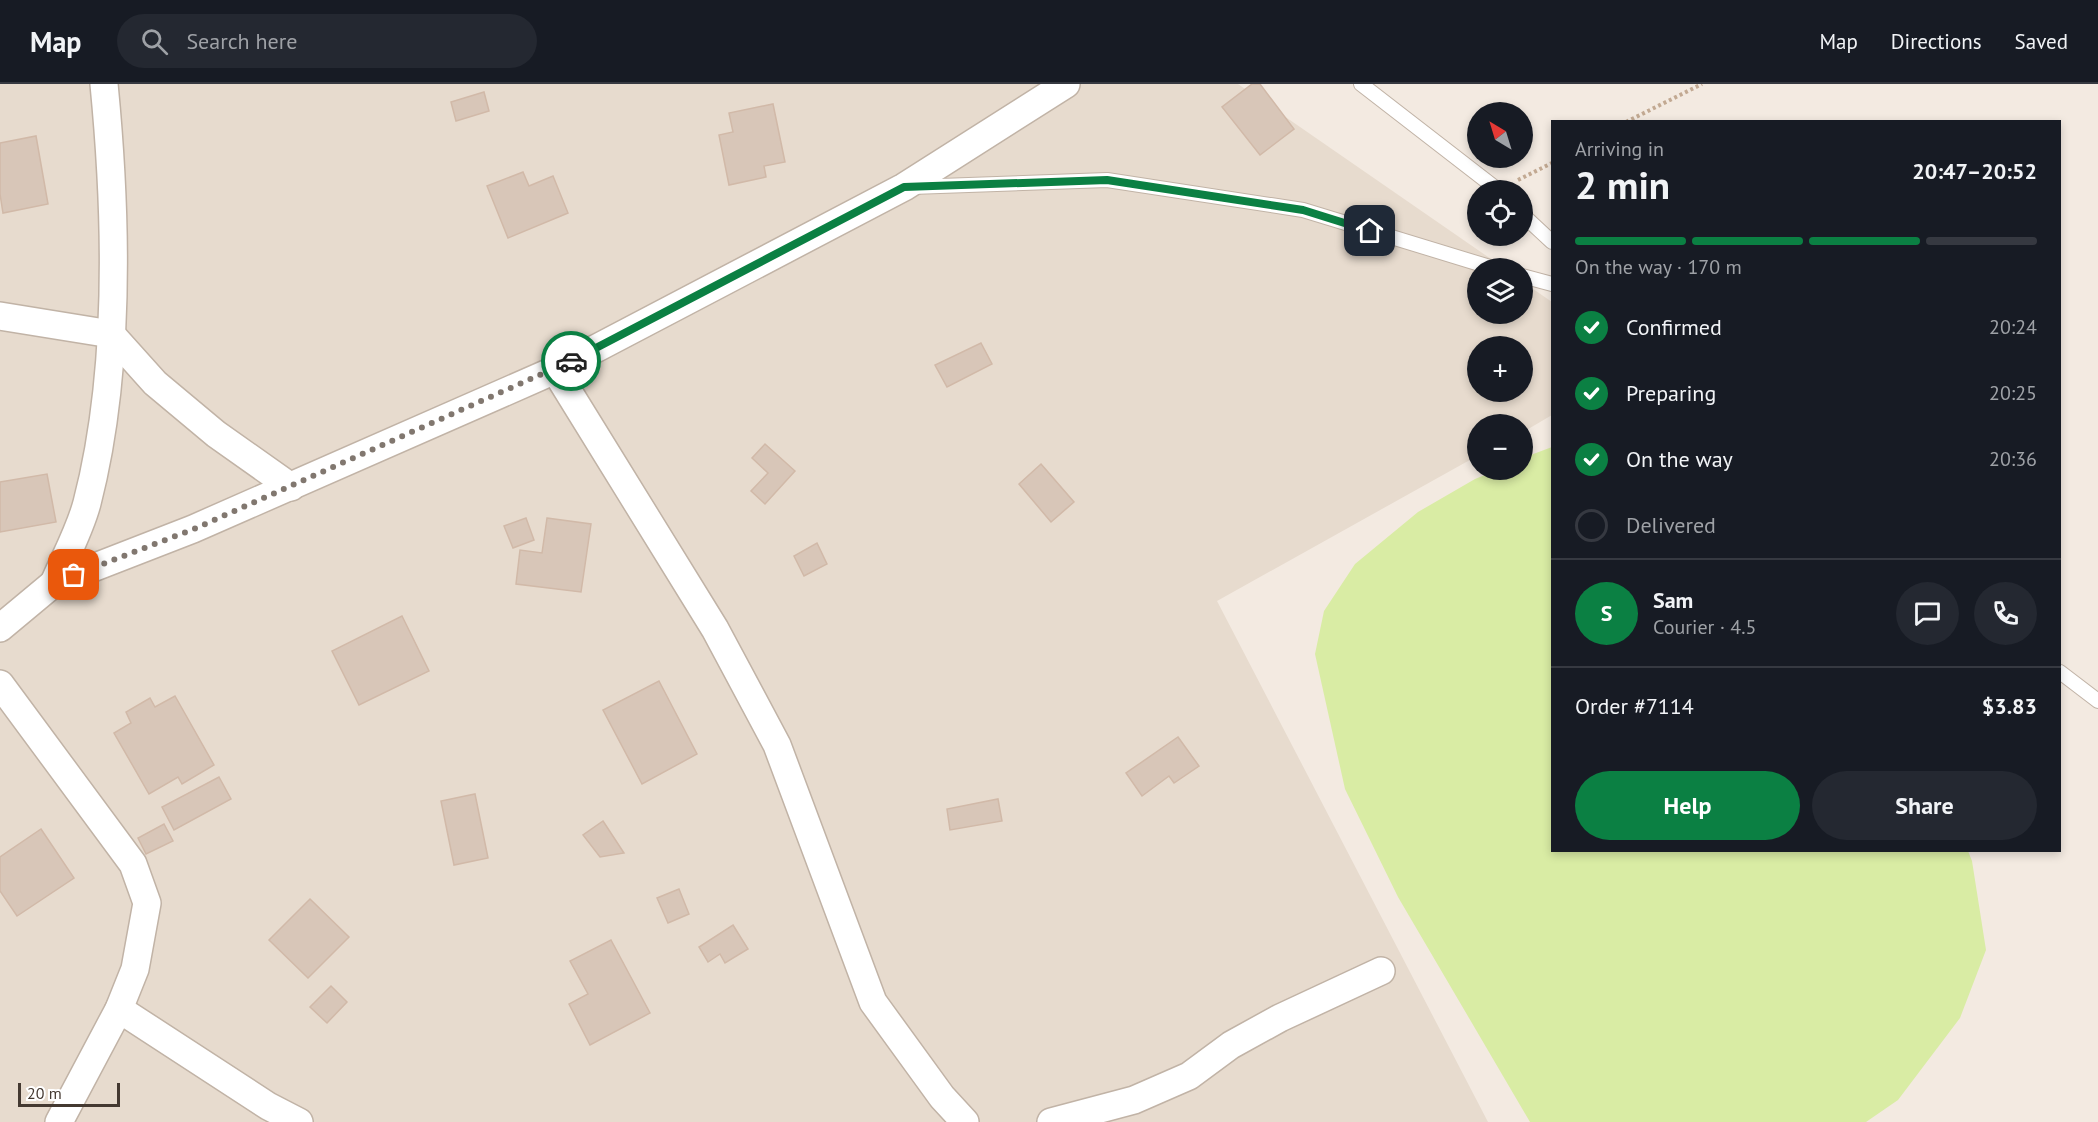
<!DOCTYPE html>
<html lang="en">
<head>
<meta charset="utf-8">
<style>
  body { margin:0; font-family:"PT Sans",sans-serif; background:#242831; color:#f1f3f6; height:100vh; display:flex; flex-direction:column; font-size:22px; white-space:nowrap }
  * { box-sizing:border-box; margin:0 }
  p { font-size:20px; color:#9ea1a6 }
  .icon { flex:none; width:33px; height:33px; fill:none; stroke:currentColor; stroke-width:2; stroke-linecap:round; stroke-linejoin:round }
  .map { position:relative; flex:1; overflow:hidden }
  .sheet { position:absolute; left:1551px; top:36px; width:510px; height:732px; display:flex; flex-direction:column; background:#171b24; border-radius:0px; box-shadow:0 3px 9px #0003 }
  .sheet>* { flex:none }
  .needle { width:39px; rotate:322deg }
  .tools { position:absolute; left:1467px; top:18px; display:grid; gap:12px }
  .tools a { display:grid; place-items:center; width:66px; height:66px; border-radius:50%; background:#171b24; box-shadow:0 3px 9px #0003; font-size:30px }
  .scale { position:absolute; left:18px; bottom:15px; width:102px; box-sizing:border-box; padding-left:6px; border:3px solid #443931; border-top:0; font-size:16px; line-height:21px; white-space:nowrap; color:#443931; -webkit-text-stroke:4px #fff; paint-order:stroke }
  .pin { position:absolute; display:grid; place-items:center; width:51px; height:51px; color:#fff; margin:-26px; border-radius:12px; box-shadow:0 3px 9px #0006 }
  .courier { position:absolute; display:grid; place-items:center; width:60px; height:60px; margin:-30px; border:4px solid #0b8043; border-radius:50%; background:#fff; color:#222; box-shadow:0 2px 8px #0007 }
  .summary em { font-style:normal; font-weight:700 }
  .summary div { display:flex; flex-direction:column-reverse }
  .summary { display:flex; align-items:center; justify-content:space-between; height:102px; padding:0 24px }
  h1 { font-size:39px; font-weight:700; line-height:45px }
  .bar { display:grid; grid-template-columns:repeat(4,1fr); gap:9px 6px; align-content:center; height:72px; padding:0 24px }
  .bar i { height:8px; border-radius:4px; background:#363941 }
  .bar .current { background:#0b8043 }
  .bar p { grid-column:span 4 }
  .line { display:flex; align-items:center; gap:15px; padding:0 24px; border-top:2px solid #363941 }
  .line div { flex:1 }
  .round { display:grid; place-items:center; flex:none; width:63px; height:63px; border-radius:32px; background:#242831 }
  ol { padding:0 24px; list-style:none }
  li { display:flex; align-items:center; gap:18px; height:66px }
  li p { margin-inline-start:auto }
  li .icon { padding:6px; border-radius:50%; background:#0b8043; color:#fff; stroke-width:4 }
  li:last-child { color:#9ea1a6 }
  li i { width:33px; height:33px; border:3px solid #363941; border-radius:50% }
  .cta { display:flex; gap:12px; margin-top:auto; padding:12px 24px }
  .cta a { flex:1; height:69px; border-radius:36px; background:#0b8043; color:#fff; font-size:24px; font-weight:700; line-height:69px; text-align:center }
  .cta a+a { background:#242831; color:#f1f3f6 }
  header { display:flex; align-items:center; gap:36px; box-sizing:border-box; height:84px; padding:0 30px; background:#171b24; border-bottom:2px solid #363941 }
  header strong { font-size:28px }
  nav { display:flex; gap:33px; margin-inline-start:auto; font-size:21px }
  .search { width:420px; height:54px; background:#242831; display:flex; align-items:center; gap:15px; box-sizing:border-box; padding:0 21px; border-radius:33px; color:#9ea1a6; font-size:22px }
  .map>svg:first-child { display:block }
  .residential { fill:#e7dbce; fill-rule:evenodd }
  .green { fill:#d9eca4 }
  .building { fill:#d8c6b8; stroke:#d1b9a8; stroke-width:1.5 }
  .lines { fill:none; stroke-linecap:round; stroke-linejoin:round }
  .service-casing { stroke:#c1b3a6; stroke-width:16 }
  .minor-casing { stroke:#c1b3a6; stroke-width:30 }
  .path { stroke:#c2a992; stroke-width:4; stroke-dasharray:3 3; stroke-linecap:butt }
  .service { stroke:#fff; stroke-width:14 }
  .minor { stroke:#fff; stroke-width:27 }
  .done { stroke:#81776f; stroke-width:6; stroke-dasharray:0 10.8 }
  .route { stroke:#0b8043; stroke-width:8 }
</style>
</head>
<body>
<header>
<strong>Map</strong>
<div class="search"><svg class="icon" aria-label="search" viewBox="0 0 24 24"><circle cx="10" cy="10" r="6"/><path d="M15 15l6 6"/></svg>Search here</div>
<nav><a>Map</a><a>Directions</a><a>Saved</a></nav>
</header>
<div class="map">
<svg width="2098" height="1038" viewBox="0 0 2098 1038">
  <rect width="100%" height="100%" fill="#f3eae1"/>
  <path class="residential" d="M 0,0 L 1238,0 L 1504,184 L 1478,184 L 1478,230 L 1522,230 L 1523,198 L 1552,218 L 1552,331 L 1523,348 L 1522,340 L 1478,340 L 1477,372 L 1217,517 L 1488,1038 L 0,1038 ZM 1478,262 L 1522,262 L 1522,308 L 1478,308 Z"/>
  <path class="green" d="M 1552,363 L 1552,766 L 1968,767 L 1972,777 L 1986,866 L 1960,934 L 1898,1016 L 1866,1038 L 1530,1038 L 1398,813 L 1345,705 L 1315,570 L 1324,527 L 1355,480 L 1418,428 L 1475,395 L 1497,386 L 1522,386 L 1523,374 Z"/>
  <g class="building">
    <path d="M 1252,0 L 1260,0 L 1294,45 L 1260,71 L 1222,23 Z"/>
    <path d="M 484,8 L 489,27 L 456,37 L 451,18 Z"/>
    <path d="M 773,20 L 785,78 L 764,82 L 766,93 L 729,101 L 719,51 L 733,48 L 729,29 Z"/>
    <path d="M 36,52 L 48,120 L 3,129 L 0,110 L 0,59 Z"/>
    <path d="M 523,88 L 529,102 L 553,92 L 568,129 L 508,154 L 487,102 Z"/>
    <path d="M 981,259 L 992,280 L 947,303 L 935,281 Z"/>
    <path d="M 765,360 L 795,387 L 765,420 L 751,407 L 768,389 L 752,374 Z"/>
    <path d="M 1041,380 L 1074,418 L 1051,438 L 1019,400 Z"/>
    <path d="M 47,390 L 56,438 L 0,448 L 0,398 Z"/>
    <path d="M 526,434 L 534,456 L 513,464 L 504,442 Z"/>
    <path d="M 547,434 L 591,440 L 581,508 L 516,500 L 520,466 L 542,469 Z"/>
    <path d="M 817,459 L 827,480 L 804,492 L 794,472 Z"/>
    <path d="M 402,532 L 429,587 L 359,621 L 332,567 Z"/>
    <path d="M 659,597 L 697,670 L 642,700 L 603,626 Z"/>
    <path d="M 175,612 L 214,681 L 182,700 L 178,693 L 149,710 L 114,649 L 131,639 L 126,628 L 150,614 L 155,623 Z"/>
    <path d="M 1178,653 L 1199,682 L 1174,699 L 1169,692 L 1142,712 L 1126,689 Z"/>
    <path d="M 219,693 L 231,715 L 174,746 L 162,723 Z"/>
    <path d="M 475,710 L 488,774 L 454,781 L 441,717 Z"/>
    <path d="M 998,715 L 1002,737 L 950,746 L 947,725 Z"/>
    <path d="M 603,737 L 624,769 L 600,773 L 583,751 Z"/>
    <path d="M 164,740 L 173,757 L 146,770 L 138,754 Z"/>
    <path d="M 41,745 L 74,794 L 17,832 L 0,807 L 0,773 Z"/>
    <path d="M 679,805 L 689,830 L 668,839 L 657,814 Z"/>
    <path d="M 310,815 L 349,853 L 308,894 L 269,856 Z"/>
    <path d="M 733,841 L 748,865 L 725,879 L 720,870 L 708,878 L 699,863 Z"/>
    <path d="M 611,856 L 650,929 L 590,961 L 569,920 L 588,910 L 570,877 Z"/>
    <path d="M 331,902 L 347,918 L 327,939 L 310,923 Z"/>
  </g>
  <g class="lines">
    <g class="service-casing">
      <g id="service">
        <path d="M 1361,0 L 1498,106"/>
        <path d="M 912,103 L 1107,96 L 1303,126 L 1493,184"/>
        <path d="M 1522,130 L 1552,158"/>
        <path d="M 1522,192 L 1552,200"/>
        <path d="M 2060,588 L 2098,617"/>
      </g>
    </g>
    <g class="minor-casing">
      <g id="minor">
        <path d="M 0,232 L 111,250 L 155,299 L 216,350 L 291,403"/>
        <path d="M 555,286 L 715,545 L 777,661 L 873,918 L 942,1013 L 965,1038"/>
        <path d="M 54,499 C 65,473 80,446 87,419 C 121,288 117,133 104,0"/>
        <path d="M 0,544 L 54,499 L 193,445 L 555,286 L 904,103 L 1066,0"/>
        <path d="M 0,600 L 133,780 L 147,819 L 135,885 L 119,925 L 59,1038"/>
        <path d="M 119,925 L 268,1022 L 299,1038"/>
        <path d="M 1051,1038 L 1134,1016 L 1189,992 L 1231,961 L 1280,934 L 1381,887"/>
      </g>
    </g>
    <g class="path">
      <path d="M 1626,38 L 1702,0"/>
      <path d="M 1518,96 L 1552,79"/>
    </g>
    <use href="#service" class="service"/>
    <use href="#minor" class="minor"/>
  </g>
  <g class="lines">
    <path class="done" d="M 74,491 L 194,445 L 571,277"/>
    <path class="route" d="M 571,277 L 904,103 L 1107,96 L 1303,126 L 1370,147"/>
  </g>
</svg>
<div class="tools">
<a><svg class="needle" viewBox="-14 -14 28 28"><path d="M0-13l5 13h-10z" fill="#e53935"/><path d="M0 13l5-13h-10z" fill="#9ea1a6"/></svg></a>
<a><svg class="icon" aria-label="locate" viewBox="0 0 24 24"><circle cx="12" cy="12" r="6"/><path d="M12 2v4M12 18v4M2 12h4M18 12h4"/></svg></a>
<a><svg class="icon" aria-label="layers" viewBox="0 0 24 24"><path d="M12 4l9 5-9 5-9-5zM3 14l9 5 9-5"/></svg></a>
<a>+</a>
<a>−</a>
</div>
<div class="scale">20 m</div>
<div class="pin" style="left:74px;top:491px;background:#ea580c"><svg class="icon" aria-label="bag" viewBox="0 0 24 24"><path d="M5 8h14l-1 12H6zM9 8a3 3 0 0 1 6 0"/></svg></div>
<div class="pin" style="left:1370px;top:147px;background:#1f2937"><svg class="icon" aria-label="home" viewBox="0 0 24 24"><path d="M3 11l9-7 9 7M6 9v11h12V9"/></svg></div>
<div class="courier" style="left:571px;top:277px"><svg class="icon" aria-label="car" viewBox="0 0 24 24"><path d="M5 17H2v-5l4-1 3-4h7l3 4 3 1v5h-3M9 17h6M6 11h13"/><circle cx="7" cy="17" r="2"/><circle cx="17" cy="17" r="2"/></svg></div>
<section class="sheet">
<div class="summary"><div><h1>2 min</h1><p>Arriving in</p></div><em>20:47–20:52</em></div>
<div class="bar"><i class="current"></i><i class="current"></i><i class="current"></i><i></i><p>On the way · 170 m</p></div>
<ol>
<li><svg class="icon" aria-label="check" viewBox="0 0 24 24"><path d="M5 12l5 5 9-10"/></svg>Confirmed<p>20:24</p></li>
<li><svg class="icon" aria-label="check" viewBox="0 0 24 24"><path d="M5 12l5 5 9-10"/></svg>Preparing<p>20:25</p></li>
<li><svg class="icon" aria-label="check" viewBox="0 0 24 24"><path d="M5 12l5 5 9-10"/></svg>On the way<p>20:36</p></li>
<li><i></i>Delivered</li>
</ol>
<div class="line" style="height:108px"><b class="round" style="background:#0b8043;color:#fff">S</b><div><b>Sam</b><p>Courier · 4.5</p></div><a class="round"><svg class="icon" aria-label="chat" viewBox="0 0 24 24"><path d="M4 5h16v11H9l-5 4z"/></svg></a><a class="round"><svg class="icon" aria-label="phone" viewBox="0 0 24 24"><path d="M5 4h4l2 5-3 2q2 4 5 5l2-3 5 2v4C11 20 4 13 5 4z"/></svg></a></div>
<div class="line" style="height:78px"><div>Order #7114</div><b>$3.83</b></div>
<div class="cta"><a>Help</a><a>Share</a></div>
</section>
</div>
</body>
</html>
